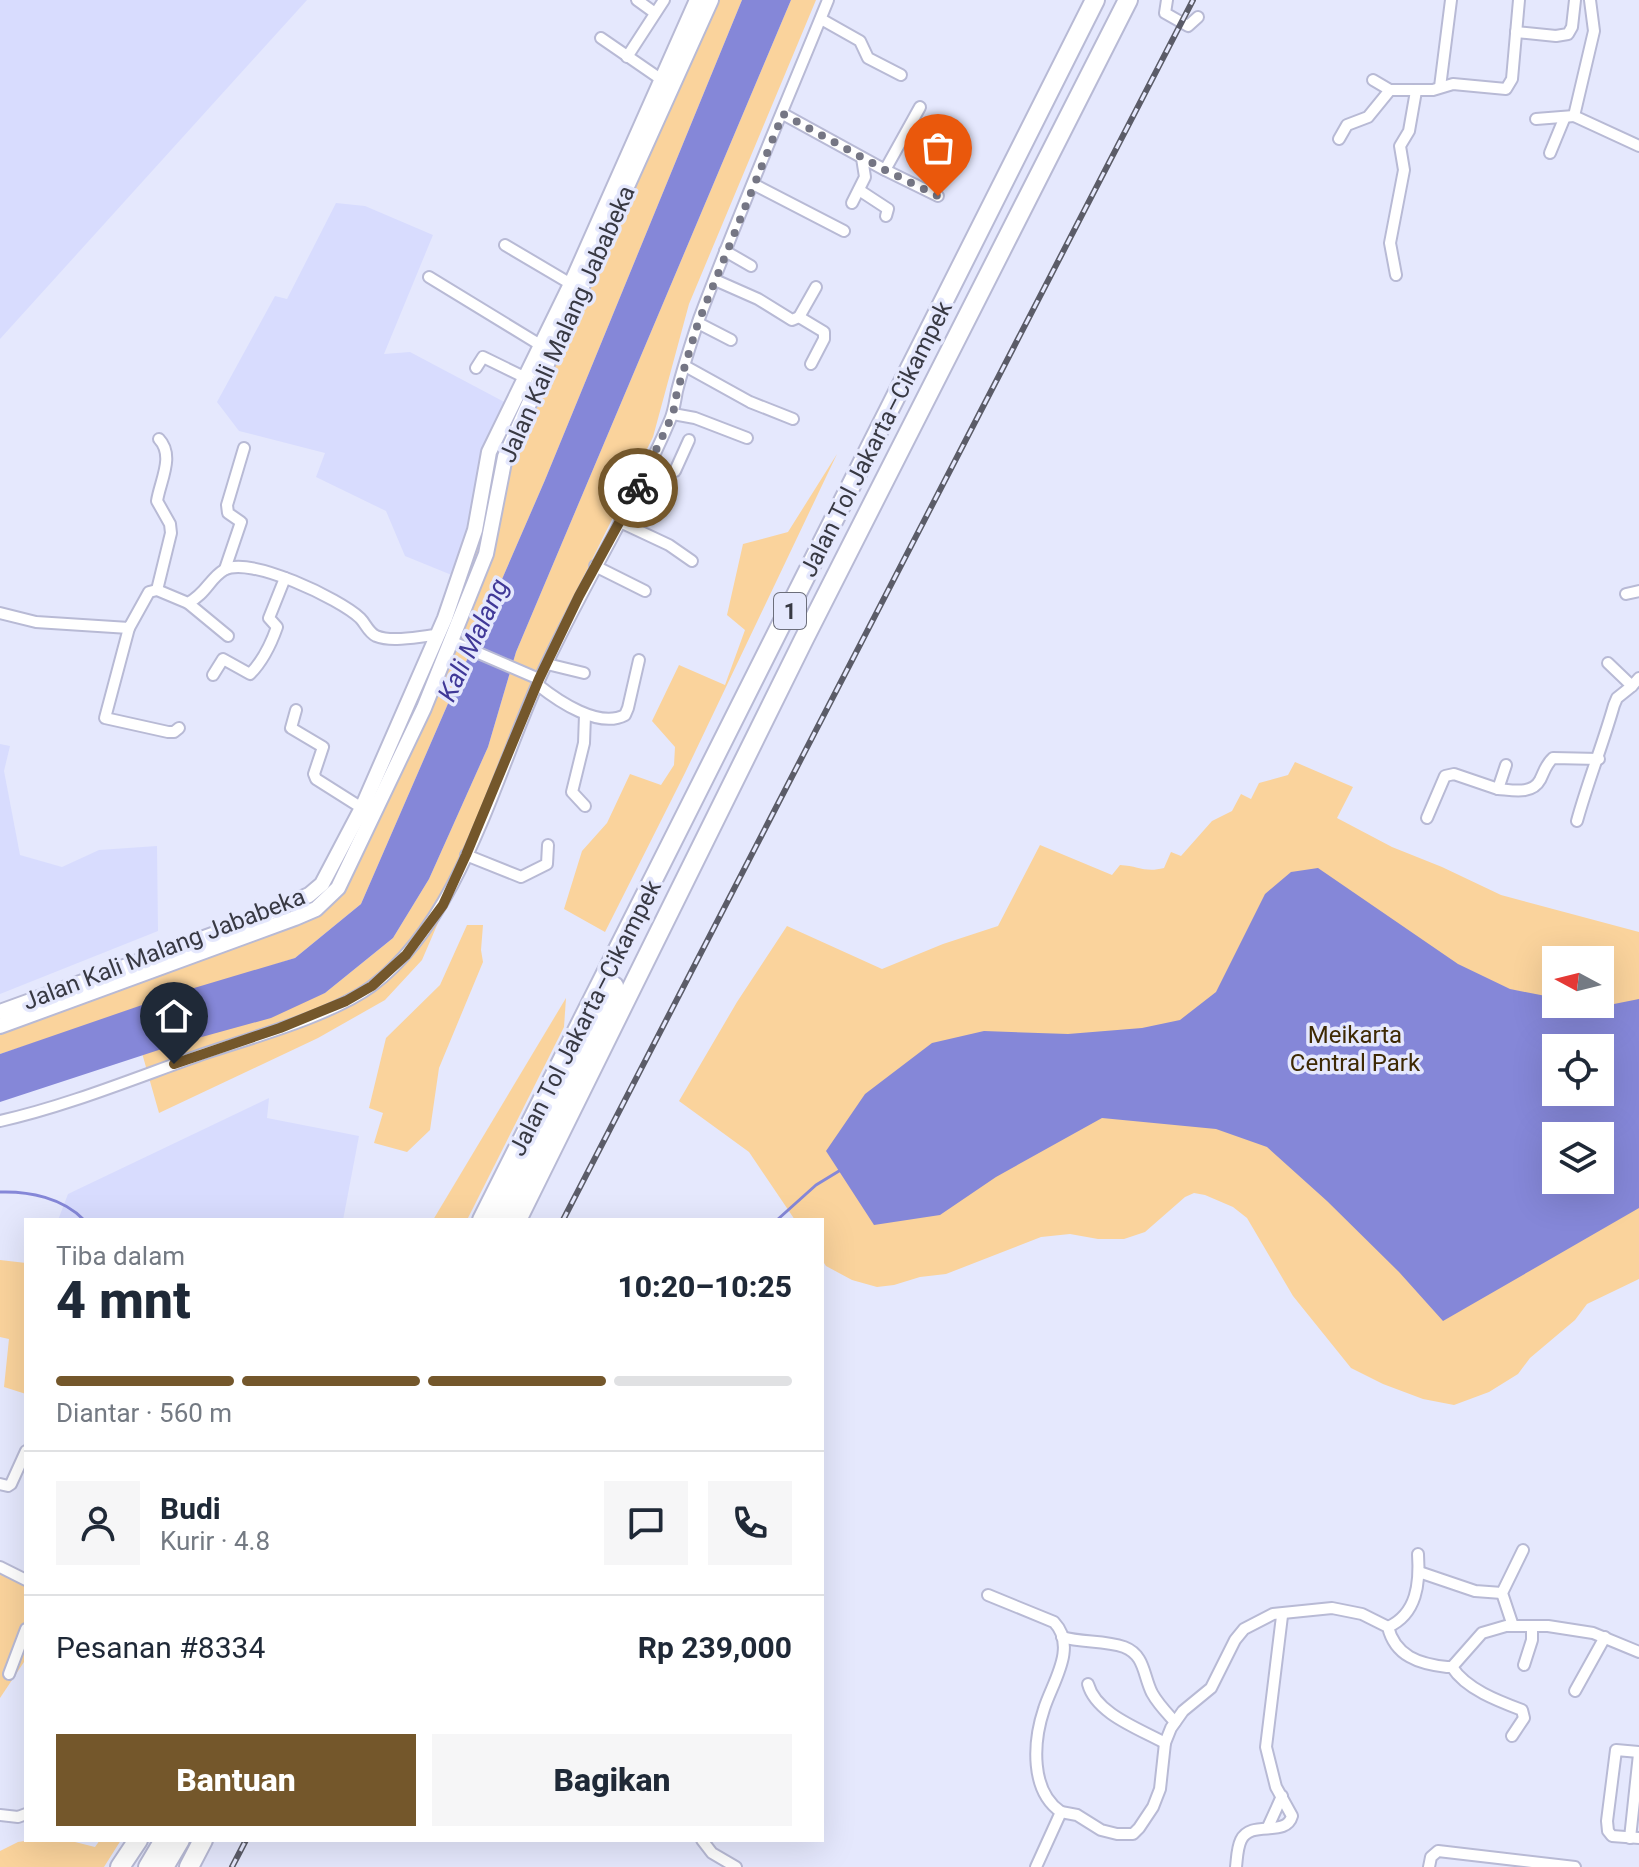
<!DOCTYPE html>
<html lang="id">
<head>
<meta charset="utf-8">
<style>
  body { margin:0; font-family:Roboto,sans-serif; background:#f6f6f7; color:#1f2937; height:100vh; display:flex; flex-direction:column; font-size:30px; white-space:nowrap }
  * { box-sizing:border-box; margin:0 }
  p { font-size:26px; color:#747a83 }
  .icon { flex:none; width:44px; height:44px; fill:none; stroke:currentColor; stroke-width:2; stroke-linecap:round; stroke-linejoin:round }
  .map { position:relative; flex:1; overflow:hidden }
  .drawer { position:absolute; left:24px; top:1218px; width:800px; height:624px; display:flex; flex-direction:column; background:#fff; border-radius:0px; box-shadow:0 8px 32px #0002 }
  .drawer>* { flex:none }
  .needle { width:52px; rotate:277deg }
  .fabs { position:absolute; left:1542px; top:946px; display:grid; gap:16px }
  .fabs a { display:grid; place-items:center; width:72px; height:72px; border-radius:0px; background:#fff; box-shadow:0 8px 32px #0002; font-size:40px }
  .pin { position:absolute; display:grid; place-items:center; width:68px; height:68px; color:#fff; margin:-82px -34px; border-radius:50% 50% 50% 0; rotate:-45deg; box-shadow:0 0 8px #0007 }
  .pin .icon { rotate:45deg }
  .courier { position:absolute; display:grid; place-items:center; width:80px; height:80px; margin:-40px; border:6px solid #74572b; border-radius:50%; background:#fff; color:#222; box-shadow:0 2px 10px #0007 }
  .summary em { font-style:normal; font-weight:800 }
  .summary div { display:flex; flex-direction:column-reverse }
  .summary { display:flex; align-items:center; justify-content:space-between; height:136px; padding:0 32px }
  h1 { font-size:52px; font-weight:800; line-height:60px }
  .bar { display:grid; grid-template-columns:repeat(4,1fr); gap:12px 8px; align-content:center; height:96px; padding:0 32px }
  .bar i { height:10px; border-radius:6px; background:#e0e1e3 }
  .bar .selected { background:#74572b }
  .bar p { grid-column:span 4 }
  .line { display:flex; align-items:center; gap:20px; padding:0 32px; border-top:2px solid #e0e1e3 }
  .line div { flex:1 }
  .round { display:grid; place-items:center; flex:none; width:84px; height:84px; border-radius:0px; background:#f6f6f7 }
  .button { display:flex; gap:16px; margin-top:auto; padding:16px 32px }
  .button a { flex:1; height:92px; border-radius:0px; background:#74572b; color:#fff; font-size:32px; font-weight:800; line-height:92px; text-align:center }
  .button a+a { background:#f6f6f7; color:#1f2937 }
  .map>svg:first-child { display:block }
  .built { fill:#d8dcfe }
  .green { fill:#fad39c; fill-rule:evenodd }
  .water { fill:#8587d8; fill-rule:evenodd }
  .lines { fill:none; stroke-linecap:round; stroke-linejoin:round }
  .stream { stroke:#8587d8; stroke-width:3 }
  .minor-casing { stroke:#b8bad5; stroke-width:14 }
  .secondary-casing { stroke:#b8bad5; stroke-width:18 }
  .motorway-casing { stroke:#b8bad5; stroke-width:22 }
  .minor { stroke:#fff; stroke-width:10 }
  .secondary { stroke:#fff; stroke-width:14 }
  .motorway { stroke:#fff; stroke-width:18 }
  .rail-casing { stroke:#5b5c68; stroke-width:6 }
  .rail { stroke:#e5e8fd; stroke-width:3; stroke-dasharray:9; stroke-linecap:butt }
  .done { stroke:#757684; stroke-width:8; stroke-dasharray:0 14.4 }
  .route { stroke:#74572b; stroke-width:10 }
  .labels { text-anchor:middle; stroke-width:7; stroke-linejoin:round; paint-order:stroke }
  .shield { fill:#e5e8fd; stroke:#6c6e7b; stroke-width:2 }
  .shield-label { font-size:22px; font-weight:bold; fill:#383943 }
  .street-label { font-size:24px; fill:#383943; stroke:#e5e8fd }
  .park-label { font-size:24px; fill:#3e2903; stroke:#e5e8fd }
  .water-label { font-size:26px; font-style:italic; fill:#403897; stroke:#e5e8fd }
</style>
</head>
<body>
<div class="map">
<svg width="1639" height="1867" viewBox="0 0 1639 1867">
  <rect width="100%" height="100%" fill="#e5e8fd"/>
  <g class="built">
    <path d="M 0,0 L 307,0 L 0,339 Z"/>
    <path d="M 336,203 L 365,206 L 433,235 L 384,354 L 410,352 L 510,405 L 459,578 L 405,556 L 386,511 L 316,477 L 325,453 L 239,431 L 217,402 L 275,296 L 287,299 Z"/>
    <path d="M 0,744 L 10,746 L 4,771 L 20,855 L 62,867 L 99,850 L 157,846 L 158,931 L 0,994 Z"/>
    <path d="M 269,1098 L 267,1118 L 359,1136 L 343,1220 L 58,1220 L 68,1194 Z"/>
  </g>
  <g class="green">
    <path d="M 697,0 L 742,0 L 545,480 L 361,904 L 295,958 L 0,1054 L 0,1012 L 227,930 L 323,883 L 445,618 L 489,452 Z"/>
    <path d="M 791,0 L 816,0 L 689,304 L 653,437 L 552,640 L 466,858 L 422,960 L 385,1000 L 318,1038 L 159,1113 L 142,1053 L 325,993 L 393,938 L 429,879 L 488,747 L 516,652 Z"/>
    <path d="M 837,454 L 685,773 L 605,932 L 564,909 L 582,851 L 607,823 L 630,774 L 661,785 L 674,765 L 675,747 L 652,721 L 679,665 L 725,685 L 745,630 L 727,615 L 743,544 L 788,532 Z"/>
    <path d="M 1295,762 L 1353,787 L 1337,818 L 1392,847 L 1442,867 L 1501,895 L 1639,932 L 1639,1279 L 1587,1304 L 1575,1320 L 1530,1358 L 1518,1374 L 1489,1392 L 1454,1405 L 1423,1399 L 1383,1384 L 1351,1368 L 1293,1296 L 1247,1218 L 1233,1207 L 1205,1195 L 1194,1193 L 1185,1197 L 1145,1232 L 1124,1239 L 1098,1239 L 1070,1234 L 1041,1237 L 946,1274 L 920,1277 L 894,1285 L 877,1287 L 852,1280 L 826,1266 L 822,1260 L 822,1220 L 795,1220 L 749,1152 L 679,1101 L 737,1002 L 787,926 L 882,969 L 943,944 L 998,926 L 1040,845 L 1112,875 L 1120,865 C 1139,866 1145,873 1164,868 L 1171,852 L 1181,856 L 1212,821 L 1232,811 L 1241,794 L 1251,799 L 1259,783 L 1288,775 ZM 1556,960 L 1600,960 L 1600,1004 L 1556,1004 ZM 1556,1048 L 1600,1048 L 1600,1092 L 1556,1092 ZM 1556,1136 L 1600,1136 L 1600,1180 L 1556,1180 Z"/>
    <path d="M 467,925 L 483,925 L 481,950 L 483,962 L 439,1068 L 430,1130 L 407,1152 L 374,1143 L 383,1113 L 369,1108 L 386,1038 L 440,985 Z"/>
    <path d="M 566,998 L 564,1027 L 467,1220 L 433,1220 Z"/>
    <path d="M 0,1260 L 26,1263 L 26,1394 L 4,1387 L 9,1339 L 0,1337 Z"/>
    <path d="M 0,1568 L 26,1581 L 26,1659 L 0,1698 Z"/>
    <path d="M 32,1840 L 67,1840 L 95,1847 L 100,1840 L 121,1840 L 104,1867 L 0,1867 L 0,1851 L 18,1842 Z"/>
  </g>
  <g class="water">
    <path d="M 742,0 L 791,0 L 516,652 L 488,747 L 429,879 L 393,938 L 325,993 L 271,1018 L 180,1043 L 0,1102 L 0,1054 L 174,994 L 295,958 L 361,904 L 545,480 Z"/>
    <path d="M 1318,868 L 1458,964 L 1510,989 L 1556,998 L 1556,1004 L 1604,1006 L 1639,999 L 1639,1208 L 1443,1321 L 1399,1272 L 1327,1201 L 1267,1147 L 1216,1129 L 1102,1118 L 996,1177 L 940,1215 L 874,1225 L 826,1151 L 865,1094 L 932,1043 L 984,1031 L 1068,1034 L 1142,1028 L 1180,1020 L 1216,992 L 1265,894 L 1291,872 ZM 1600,1048 L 1600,1092 L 1556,1092 L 1556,1048 ZM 1556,1136 L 1600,1136 L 1600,1180 L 1556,1180 Z"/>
  </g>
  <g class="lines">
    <g class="stream">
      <path d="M 0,1192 C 29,1191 63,1198 84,1220"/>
      <path d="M 777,1220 L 816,1185 L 839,1171"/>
    </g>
    <g class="minor-casing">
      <g id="minor">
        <path d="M 637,0 L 655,13"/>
        <path d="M 1167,0 L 1165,13 L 1188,26 L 1198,17"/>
        <path d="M 1590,0 L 1594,31 L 1574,116 L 1639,146"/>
        <path d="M 821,19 L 860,41 L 868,58 L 901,75"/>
        <path d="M 1516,32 L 1556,36 L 1568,34 L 1572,27 L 1575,0"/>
        <path d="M 601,38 L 662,80"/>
        <path d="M 627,57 L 664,0"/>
        <path d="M 1373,80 L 1390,90"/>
        <path d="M 1440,87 L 1451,0"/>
        <path d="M 783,114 L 885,170 L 938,196"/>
        <path d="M 1536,119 L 1574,116"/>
        <path d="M 1339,139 L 1347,125 L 1368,117 L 1390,90 L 1433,90 L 1453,84 L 1506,89 L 1512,79 L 1519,0"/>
        <path d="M 1550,153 L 1564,119"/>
        <path d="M 885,170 L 920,107"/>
        <path d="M 753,184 L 844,231"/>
        <path d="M 859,190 L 888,209 L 886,216"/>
        <path d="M 852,203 L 865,177 L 862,158"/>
        <path d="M 505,245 L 571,284"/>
        <path d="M 725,251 L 751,266"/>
        <path d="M 1396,275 L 1390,243 L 1404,170 L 1400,146 L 1409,131 L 1416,91"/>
        <path d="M 429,277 L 542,346"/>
        <path d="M 715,280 L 758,299 L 792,320 L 799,317 L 824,332 L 824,339 L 811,364"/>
        <path d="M 799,317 L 816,287"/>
        <path d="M 698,323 L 731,340"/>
        <path d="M 685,366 L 750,402 L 793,419"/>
        <path d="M 476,368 L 483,357 L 526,378"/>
        <path d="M 673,414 L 695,418 L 747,438"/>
        <path d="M 649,467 L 665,473 L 675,471 L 689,440"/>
        <path d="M 620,522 L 669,545 L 692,561"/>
        <path d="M 595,566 L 645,591"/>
        <path d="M 225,569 L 241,522 L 228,513 L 227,505 L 244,448"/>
        <path d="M 157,590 L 171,533 L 170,524 L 157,501 C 160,481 175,456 159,439"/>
        <path d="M 1626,594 L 1639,591"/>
        <path d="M 188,603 L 228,636"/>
        <path d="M 0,613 L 36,622 L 129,628 L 149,592 L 157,590 L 188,603 C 206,594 210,578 224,570 C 249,555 340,599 360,618 C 366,624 368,632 376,636 C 393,643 419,636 438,635"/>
        <path d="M 129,628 L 105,718 L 168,732 L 174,732 L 179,728"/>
        <path d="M 453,642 L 539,679"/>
        <path d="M 1608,663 L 1632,686 L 1639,678"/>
        <path d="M 547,664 L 584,673"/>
        <path d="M 213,675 L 223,659 L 250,674 C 263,661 271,644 277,627 L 269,618 L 285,578"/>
        <path d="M 538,685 C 558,701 599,729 625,715 L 628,708 L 639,660"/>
        <path d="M 296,710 L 291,728 L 323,747 L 314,774 L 316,779 L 365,810"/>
        <path d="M 585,715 L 584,743 L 572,792 L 585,806"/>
        <path d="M 1506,765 L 1498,789 C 1512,790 1532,795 1540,780 C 1544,772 1546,764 1553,758 L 1599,759"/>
        <path d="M 1427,818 L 1445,776 L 1454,774 L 1498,789"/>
        <path d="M 1577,821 C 1588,781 1603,744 1614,705 L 1617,698 L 1632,686"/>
        <path d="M 466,855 L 521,877 L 547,864 L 548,845"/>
        <path d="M 0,1121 C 68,1106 140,1076 206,1053 C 254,1037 333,1015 372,986 C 462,918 496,773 542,674 C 582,587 633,507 670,420 C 674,411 675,401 677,391 C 683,367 691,343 699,319 C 739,212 785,106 828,0"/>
        <path d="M 0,1484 L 8,1486 L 11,1484 L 26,1451"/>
        <path d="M 0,1567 L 26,1580"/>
        <path d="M 1419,1572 L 1475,1591 L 1502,1593"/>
        <path d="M 988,1595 L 1054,1622 C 1078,1647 1052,1683 1044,1709 C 1033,1742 1030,1791 1061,1812"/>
        <path d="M 1513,1626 L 1502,1593 L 1523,1550"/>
        <path d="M 1388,1627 C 1417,1614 1420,1583 1418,1554"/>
        <path d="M 1062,1637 C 1082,1643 1104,1640 1124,1647 C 1145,1655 1143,1675 1152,1693 C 1158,1704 1167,1713 1175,1722"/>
        <path d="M 1524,1665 L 1532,1640 L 1532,1626"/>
        <path d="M 1452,1667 C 1466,1689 1498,1701 1522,1710 L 1524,1718 L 1512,1736"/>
        <path d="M 9,1674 L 26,1629"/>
        <path d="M 1088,1684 C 1096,1714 1140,1729 1165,1743"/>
        <path d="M 1575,1691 L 1605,1637"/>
        <path d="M 1639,1752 L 1616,1750 L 1607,1821 L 1608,1831 L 1612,1836 L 1639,1838"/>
        <path d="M 0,1815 L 18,1817 L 26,1814"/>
        <path d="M 1268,1827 L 1282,1796"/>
        <path d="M 1630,1838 L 1639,1754"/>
        <path d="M 702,1840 L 712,1853 L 736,1867"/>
        <path d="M 1036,1867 L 1061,1812 L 1077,1815 L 1101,1830 L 1117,1834 L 1133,1834 L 1139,1828 L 1153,1807 L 1160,1789 L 1165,1743 L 1171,1728 L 1183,1711 L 1211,1688 L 1235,1640 L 1244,1629 L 1273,1614 L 1332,1608 L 1362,1614 L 1388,1627 C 1395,1656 1419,1664 1447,1667 L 1452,1667 L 1482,1633 L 1506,1626 L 1548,1626 L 1593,1633 L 1639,1652"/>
        <path d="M 1236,1867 C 1237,1859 1237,1848 1241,1840 C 1251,1819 1286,1838 1292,1816 L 1276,1787 L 1266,1747 L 1282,1616"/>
        <path d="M 1429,1867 L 1431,1857 L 1438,1851 L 1575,1867"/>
      </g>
    </g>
    <g class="secondary-casing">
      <g id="secondary">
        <path d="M 0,1012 L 248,922 L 309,895 L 322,884 L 362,808 L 445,618 L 475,530 L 489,452 L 571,284 L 697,0"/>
        <path d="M 0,1026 L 295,918 L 316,909 L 338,888 L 424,708 L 486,554 L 505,457 L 711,0"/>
      </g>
    </g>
    <g class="motorway-casing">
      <g id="motorway">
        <path d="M 482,1220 L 1095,0"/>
        <path d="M 498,1220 L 614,986"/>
        <path d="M 517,1220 L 804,639 L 1128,0"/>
        <path d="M 120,1867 L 138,1840"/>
        <path d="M 148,1867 L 164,1840"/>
        <path d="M 164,1867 L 180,1840"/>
        <path d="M 189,1867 L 203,1840"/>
      </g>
    </g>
    <use href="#minor" class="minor"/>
    <use href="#secondary" class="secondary"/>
    <use href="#motorway" class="motorway"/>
    <g class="rail-casing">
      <g id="rail">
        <path d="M 563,1220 L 1193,0"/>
        <path d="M 232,1867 L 246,1840"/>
      </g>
    </g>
    <use href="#rail" class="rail"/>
  </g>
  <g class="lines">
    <path class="done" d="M 638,488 L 673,414 L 677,392 L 698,323 L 783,114 L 885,170 L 938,196"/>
    <path class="route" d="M 174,1064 L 280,1028 L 346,1001 L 372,986 L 406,955 L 443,905 L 466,855 L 539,679 L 579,596 L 638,488"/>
  </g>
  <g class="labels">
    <rect class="shield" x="774" y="593" width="32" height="36" rx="6"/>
    <g class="shield-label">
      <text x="790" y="619">1</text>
    </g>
    <g class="street-label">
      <text transform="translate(567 324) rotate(-66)" y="8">Jalan Kali Malang Jababeka</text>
      <text transform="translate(876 439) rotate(-63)" y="8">Jalan Tol Jakarta–Cikampek</text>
      <text transform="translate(164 949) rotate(-21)" y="8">Jalan Kali Malang Jababeka</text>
      <text transform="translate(585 1018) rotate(-63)" y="8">Jalan Tol Jakarta–Cikampek</text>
    </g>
    <g class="park-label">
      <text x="1355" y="1043">Meikarta<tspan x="1355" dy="28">Central Park</tspan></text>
    </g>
    <g class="water-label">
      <text transform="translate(473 640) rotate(-65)" y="9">Kali Malang</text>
    </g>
  </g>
</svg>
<div class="fabs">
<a><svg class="needle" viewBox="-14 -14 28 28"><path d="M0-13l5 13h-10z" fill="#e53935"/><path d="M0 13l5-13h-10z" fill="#747a83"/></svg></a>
<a><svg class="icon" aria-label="locate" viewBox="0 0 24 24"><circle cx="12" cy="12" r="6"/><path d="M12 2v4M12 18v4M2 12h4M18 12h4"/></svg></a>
<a><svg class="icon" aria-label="layers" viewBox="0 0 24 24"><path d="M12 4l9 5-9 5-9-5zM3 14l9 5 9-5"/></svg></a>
</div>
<div class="pin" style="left:938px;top:196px;background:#ea580c"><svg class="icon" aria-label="bag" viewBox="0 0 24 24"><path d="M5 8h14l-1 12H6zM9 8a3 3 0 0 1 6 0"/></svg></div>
<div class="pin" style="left:174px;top:1064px;background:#1f2937"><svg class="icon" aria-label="home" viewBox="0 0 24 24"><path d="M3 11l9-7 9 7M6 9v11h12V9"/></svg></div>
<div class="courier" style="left:638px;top:488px"><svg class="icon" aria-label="bike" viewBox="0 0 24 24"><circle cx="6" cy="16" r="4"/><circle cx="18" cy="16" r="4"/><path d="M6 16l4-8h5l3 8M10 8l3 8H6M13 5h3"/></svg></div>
<section class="drawer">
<div class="summary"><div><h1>4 mnt</h1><p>Tiba dalam</p></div><em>10:20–10:25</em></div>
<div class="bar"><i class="selected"></i><i class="selected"></i><i class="selected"></i><i></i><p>Diantar · 560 m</p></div>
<div class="line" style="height:144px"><a class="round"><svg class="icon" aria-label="person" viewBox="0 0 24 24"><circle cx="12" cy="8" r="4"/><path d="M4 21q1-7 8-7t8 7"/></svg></a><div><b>Budi</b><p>Kurir · 4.8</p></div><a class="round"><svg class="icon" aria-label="chat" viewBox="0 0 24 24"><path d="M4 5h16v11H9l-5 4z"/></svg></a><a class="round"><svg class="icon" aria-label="phone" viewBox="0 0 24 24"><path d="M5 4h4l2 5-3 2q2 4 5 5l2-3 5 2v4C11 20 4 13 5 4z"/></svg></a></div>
<div class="line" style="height:104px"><div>Pesanan #8334</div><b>Rp 239,000</b></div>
<div class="button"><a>Bantuan</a><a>Bagikan</a></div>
</section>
</div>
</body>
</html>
